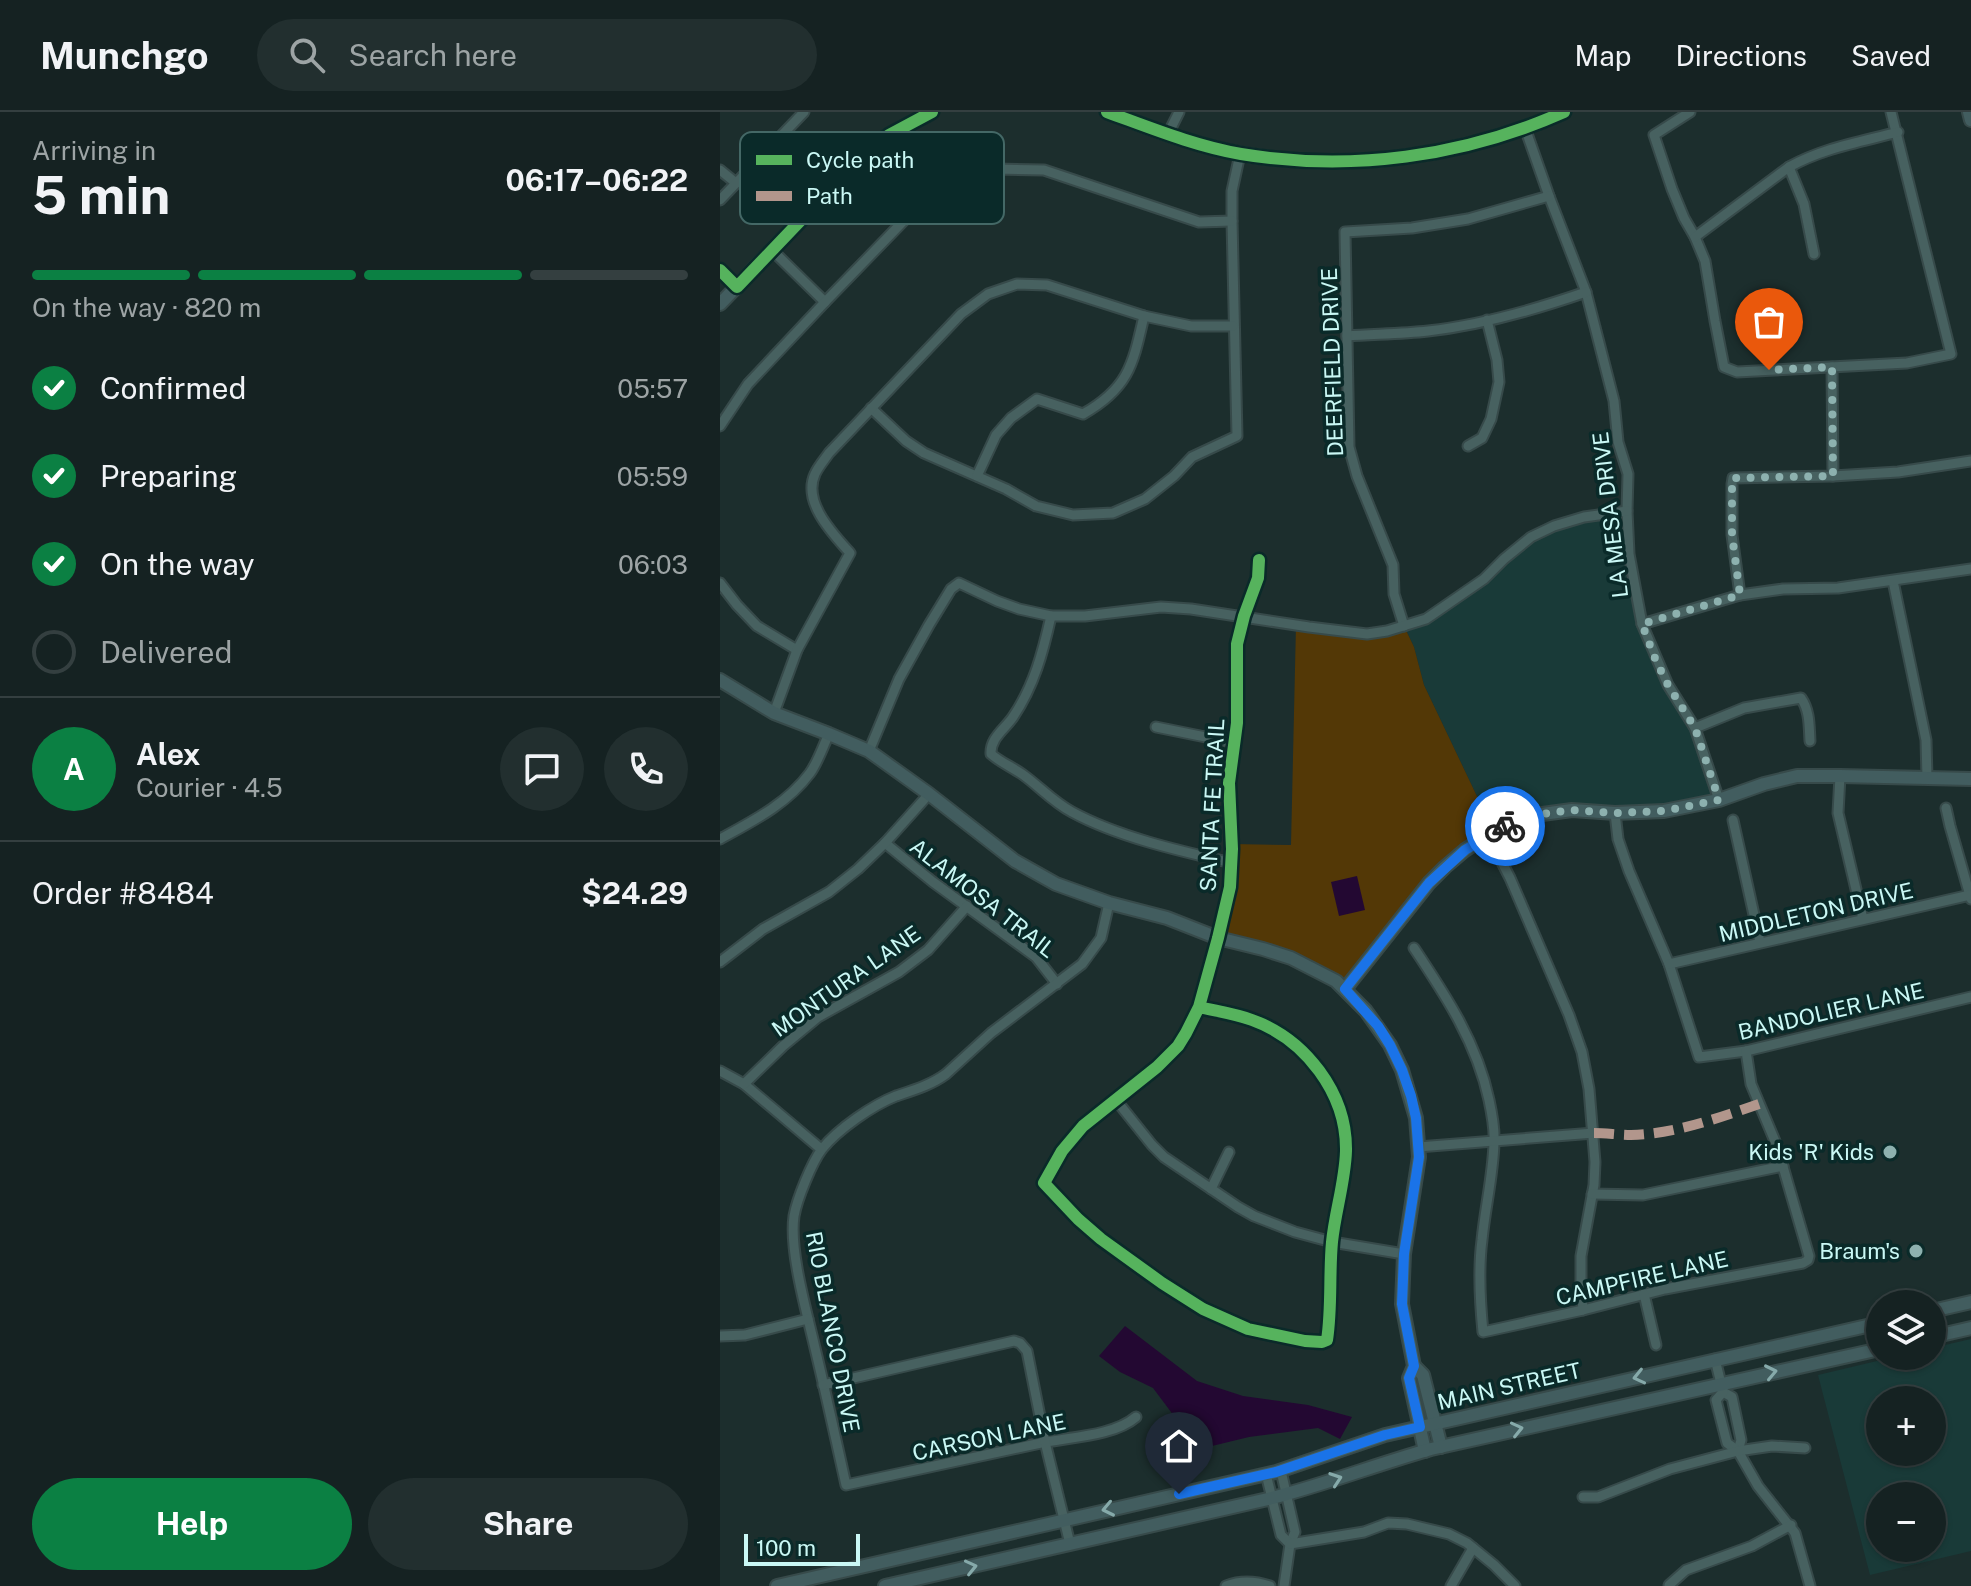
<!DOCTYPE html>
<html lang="en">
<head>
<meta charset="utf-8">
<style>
  body { margin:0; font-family:"Public Sans",sans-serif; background:#222f2f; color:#f1f3f6; height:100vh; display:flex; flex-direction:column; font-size:30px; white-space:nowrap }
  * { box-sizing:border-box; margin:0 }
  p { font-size:26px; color:#9da4a5 }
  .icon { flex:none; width:44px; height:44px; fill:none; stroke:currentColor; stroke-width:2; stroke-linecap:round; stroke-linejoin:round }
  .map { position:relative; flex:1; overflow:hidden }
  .details { display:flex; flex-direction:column; background:#152222; width:720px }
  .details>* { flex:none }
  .controls { position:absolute; left:1146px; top:1178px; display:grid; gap:16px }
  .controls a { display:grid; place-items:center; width:80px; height:80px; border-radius:50%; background:#152222; box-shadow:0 2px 6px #0004,0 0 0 2px #343f40; font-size:40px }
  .scale { position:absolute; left:24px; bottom:20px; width:116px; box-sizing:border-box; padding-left:8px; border:4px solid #caf8f5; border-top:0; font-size:22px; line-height:28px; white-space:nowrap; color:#caf8f5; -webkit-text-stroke:6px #0a2a29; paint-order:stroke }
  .pin { position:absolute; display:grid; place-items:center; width:68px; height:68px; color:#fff; margin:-82px -34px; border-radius:50% 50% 50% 0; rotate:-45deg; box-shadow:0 0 8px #0007 }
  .pin .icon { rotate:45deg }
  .courier { position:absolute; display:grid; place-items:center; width:80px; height:80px; margin:-40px; border:6px solid #1a73e8; border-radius:50%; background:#fff; color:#222; box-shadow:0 2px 10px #0007 }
  .overview em { font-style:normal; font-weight:700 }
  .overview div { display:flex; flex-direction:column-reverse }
  .overview { display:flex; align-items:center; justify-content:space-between; height:136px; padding:0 32px }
  h1 { font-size:52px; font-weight:700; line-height:60px }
  .bar { display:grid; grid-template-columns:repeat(4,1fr); gap:12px 8px; align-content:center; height:96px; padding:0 32px }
  .bar i { height:10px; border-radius:6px; background:#343f40 }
  .bar .selected { background:#0b8043 }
  .bar p { grid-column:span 4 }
  .line { display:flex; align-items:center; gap:20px; padding:0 32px; border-top:2px solid #343f40 }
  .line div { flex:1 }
  .round { display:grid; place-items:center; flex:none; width:84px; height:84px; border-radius:42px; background:#222f2f }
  ol { padding:0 32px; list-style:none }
  li { display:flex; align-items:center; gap:24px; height:88px }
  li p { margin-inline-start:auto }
  li .icon { padding:8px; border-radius:50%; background:#0b8043; color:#fff; stroke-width:4 }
  li:last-child { color:#9da4a5 }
  li i { width:44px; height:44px; border:4px solid #343f40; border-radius:50% }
  .cta { display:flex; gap:16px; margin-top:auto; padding:16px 32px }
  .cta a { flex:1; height:92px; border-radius:48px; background:#0b8043; color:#fff; font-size:32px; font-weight:700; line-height:92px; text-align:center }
  .cta a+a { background:#222f2f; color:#f1f3f6 }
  header { display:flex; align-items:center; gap:48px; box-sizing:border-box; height:112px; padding:0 40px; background:#152222; border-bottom:2px solid #343f40 }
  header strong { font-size:38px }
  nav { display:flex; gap:44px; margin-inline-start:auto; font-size:28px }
  .search { width:560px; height:72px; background:#222f2f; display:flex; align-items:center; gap:20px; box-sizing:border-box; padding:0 28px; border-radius:44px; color:#9da4a5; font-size:30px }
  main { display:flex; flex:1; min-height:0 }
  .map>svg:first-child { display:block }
  .built { fill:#193a38; fill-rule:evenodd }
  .green { fill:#533806 }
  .water { fill:#230832 }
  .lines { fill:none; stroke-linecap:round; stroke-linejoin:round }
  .street-casing { stroke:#374a4a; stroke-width:13 }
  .secondary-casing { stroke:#374a4a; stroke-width:16 }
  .street { stroke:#476160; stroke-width:9 }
  .secondary { stroke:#425d5f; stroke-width:12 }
  .quiet { stroke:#b2968c; stroke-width:10; stroke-dasharray:20 10; stroke-linecap:butt }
  .cycleway-casing { stroke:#0a2a29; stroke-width:17 }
  .cycleway { stroke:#56b35d; stroke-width:12 }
  .oneway { stroke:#86aaaa }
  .done { stroke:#8db1af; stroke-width:8; stroke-dasharray:0 14.4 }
  .route { stroke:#1a73e8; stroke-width:10 }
  .poi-dot { fill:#8db1af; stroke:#0a2a29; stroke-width:3 }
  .labels { text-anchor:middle; stroke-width:7; stroke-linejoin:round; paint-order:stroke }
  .street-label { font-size:22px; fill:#caf8f5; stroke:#0a2a29 }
  .poi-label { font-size:22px; fill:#caf8f5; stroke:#0a2a29; text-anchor:end }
  .key { fill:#0a2a29; stroke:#446866; stroke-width:2 }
  .key-label { font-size:22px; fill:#caf8f5 }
</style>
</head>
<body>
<header>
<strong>Munchgo</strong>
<div class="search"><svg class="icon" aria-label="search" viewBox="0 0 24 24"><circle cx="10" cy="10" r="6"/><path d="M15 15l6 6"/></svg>Search here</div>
<nav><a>Map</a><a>Directions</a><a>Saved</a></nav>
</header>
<main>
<section class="details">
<div class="overview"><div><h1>5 min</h1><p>Arriving in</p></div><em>06:17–06:22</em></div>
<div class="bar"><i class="selected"></i><i class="selected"></i><i class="selected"></i><i></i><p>On the way · 820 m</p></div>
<ol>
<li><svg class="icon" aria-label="check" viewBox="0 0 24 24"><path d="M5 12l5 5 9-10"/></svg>Confirmed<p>05:57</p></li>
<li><svg class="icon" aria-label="check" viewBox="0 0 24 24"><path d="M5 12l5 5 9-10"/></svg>Preparing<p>05:59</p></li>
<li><svg class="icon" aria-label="check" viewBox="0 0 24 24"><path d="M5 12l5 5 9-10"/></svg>On the way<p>06:03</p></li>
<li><i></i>Delivered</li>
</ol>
<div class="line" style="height:144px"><b class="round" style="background:#0b8043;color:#fff">A</b><div><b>Alex</b><p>Courier · 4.5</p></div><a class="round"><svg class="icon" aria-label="chat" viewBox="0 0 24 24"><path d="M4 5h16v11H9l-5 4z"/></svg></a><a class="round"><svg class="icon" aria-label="phone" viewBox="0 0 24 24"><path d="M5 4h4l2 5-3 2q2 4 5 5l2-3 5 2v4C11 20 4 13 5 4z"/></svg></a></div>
<div class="line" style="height:104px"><div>Order #8484</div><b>$24.29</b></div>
<div class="cta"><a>Help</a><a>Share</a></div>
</section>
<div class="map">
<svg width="1251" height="1474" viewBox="0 0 1251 1474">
  <rect width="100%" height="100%" fill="#1c2e2d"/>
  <g class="built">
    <path d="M 907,399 L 922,512 L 975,616 L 999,688 L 944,699 L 852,698 L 774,720 L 704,573 L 694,535 L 684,514 L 706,507 L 784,447 L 834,414 Z"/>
    <path d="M 1251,1227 L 1251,1439 L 1150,1463 L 1098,1263 L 1178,1244 L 1212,1244 L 1212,1236 ZM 1160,1288 L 1212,1288 L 1212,1340 L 1160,1340 ZM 1160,1384 L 1212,1384 L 1212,1436 L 1160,1436 Z"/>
  </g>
  <path class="green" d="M 576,513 L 624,520 L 684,514 L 694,535 L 704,573 L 774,720 L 745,738 L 625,877 L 590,855 L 498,826 L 510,775 L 511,732 L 571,733 Z"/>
  <g class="water">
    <path d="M 637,764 L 645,798 L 619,804 L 611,770 Z"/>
    <path d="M 405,1214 L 477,1269 L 523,1284 L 588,1293 L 632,1305 L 620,1327 L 598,1316 L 529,1325 L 492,1334 L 460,1312 L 433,1276 L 400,1260 L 379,1244 Z"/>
  </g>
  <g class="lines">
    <g class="street-casing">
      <g id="street">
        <path d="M 970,0 L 934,23 L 952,77 L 964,106 L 975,125 L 985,149 L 995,209 L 1004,255 L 1017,260 L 1187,251 L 1231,242 L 1171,0"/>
        <path d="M 805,16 L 829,84 L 866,180 L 894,289 L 898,330 L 908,362 L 907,399 L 909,442 L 922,512 L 948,573 L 975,616 L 999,688"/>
        <path d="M 448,22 L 459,0"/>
        <path d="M 1069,55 L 1084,92 L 1094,142"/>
        <path d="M 0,58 L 16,71"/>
        <path d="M 0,88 L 84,0"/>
        <path d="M 975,125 L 1069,55 C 1103,36 1140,30 1178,20"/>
        <path d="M 52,138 L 105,190"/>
        <path d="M 627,224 C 654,222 681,222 708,219 C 762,213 814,198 866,180"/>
        <path d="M 1112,255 L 1113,364"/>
        <path d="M 151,296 L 186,329 L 204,341 L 286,377 L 316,394 L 353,403 L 393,401 L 425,387 L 454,364 L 472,345 L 517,324 L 512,109 L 512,79 L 520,42"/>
        <path d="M 0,314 L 28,272 L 105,190 L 198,94 L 230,72 L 277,57 L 324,58 L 479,110 L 512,109"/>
        <path d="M 748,334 L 762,326 L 771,307 L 779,270 L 777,248 L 767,208"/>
        <path d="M 257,364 L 276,323 L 291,306 L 317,287 L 363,302 C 409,276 413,252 424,204"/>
        <path d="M 1173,469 L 1206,628 L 1207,666"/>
        <path d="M 0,471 L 17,493 L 37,514 L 77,538"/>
        <path d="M 1020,483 L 1012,423 L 1012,372 L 1013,366 L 1113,364 L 1178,360 L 1251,349"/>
        <path d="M 331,504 C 323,540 314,574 293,605 C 285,617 270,626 271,642 C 280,650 292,655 302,662 C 319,674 333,690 352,700 C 398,725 460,739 512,751"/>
        <path d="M 922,512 L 1020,483 L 1063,477 L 1118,476 L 1251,457"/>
        <path d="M 684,514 L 674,482 L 673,453 L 637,364 L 629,335 L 625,120 L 692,116 L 748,107 L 829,84"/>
        <path d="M 54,601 L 77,538 L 130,441 C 113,422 82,390 95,362 C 98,355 105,347 109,341 L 241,202 L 268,182 L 297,172 L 327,173 L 424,204 L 471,214 L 513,214"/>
        <path d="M 436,615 L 515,631"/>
        <path d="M 975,616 L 1024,596 L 1081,586 C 1090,599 1089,614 1090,629"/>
        <path d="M 149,639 L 179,567 L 209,513 L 231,477 L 239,471 L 277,489 L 299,497 L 331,504 L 365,504 L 441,495 L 471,497 L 589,515 L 647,522 L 667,519 L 706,507 L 764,467 L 784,447 L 811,425 L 834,414 L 864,405 L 907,399"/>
        <path d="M 1120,664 L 1118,701 L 1143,807"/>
        <path d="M 1226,696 L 1230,714 L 1251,787"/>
        <path d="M 895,701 L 898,727 L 909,759 L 949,852 L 979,945 L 1026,939 L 1251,885"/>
        <path d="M 1013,708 L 1040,830"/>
        <path d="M 768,723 L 790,766 L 849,903 L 862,940 L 869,977 L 875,1050 L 874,1073 L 861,1144 L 861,1176 L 863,1198"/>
        <path d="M 0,727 C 33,709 67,692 90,661 C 98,650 103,634 109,622"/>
        <path d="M 165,731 L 213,770 L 316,845 L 337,872"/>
        <path d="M 389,791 L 381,826 L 362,852 L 271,921 L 226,962 C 211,973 194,978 176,984 C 153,993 118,1017 102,1037 C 92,1050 77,1087 74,1104 C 69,1139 87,1201 95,1236 C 106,1282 116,1328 126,1373 C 191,1359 256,1345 321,1331 C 350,1325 394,1324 416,1305"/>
        <path d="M 694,836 C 726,884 757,931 769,988 C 772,1002 775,1017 774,1031 C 773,1064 765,1096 762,1128 C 758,1158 760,1190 763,1220 L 863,1198 L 945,1177 L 1083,1151 L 1088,1148 L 1089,1144 L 1057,1034 L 1031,972 L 1026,939"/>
        <path d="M 0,850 L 43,817 L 109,780 L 138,757 L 165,731 L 209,682"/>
        <path d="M 949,852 L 1250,783"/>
        <path d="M 479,895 C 496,899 516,902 532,908 C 585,927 627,981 626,1039 C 625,1070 615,1100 612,1130 C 609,1162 612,1196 607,1228 L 602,1230 L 585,1229 L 528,1217 L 483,1197 L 442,1171 L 381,1127 L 358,1107 L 324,1071 L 342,1039 L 363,1014 L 437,955 L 458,934 L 466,921 L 479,895 L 498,826 L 510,775 L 512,737 L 509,671 L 517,611 L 517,532 L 524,504 L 538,466 L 539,448"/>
        <path d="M 0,959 L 24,972 L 101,1037"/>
        <path d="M 24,972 L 63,934 L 98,905 L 179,860 L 208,838 L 247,794"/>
        <path d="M 396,988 L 432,1033 L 444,1045 L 518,1095 L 534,1104 L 575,1120 L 612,1130 L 684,1142"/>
        <path d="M 698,1035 L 874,1021"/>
        <path d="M 491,1077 L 509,1040"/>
        <path d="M 872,1082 L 923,1083 L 1063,1054"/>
        <path d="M 924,1182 L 936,1233"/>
        <path d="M 0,1224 L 25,1223 L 88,1207"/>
        <path d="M 995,1247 L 1003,1280 L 1012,1285 L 1021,1328 L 1018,1339"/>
        <path d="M 103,1273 L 294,1229 L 300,1231 L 307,1239 L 325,1330 L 350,1432"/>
        <path d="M 1003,1280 L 996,1288 L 1007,1331 L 1018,1339 L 1038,1374 L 1075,1421 L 1090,1474"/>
        <path d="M 561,1359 L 575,1420 L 570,1432 L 564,1474"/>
        <path d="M 546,1362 L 561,1423 L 570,1432"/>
        <path d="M 863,1385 L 878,1385 L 950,1357 L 1018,1339 L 1052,1334 L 1085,1336"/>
        <path d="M 570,1432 L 644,1420 L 668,1411 L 687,1412 L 729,1422 L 747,1431 L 774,1453 L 795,1474"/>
        <path d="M 949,1473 L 966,1458 L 1032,1434 L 1071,1413"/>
        <path d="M 506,1474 C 521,1468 535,1469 550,1474"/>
        <path d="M 731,1474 L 753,1436"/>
      </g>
    </g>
    <g class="secondary-casing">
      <g id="secondary">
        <path d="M 387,0 C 431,16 475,34 521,42 C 631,60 743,45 844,0"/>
        <path d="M 1249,0 L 1251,8"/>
        <path d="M 0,158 L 17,175"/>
        <path d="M 0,192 L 145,41 L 169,23 L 212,0"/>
        <path d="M 0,568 L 54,601 L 109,622 L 149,639 L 209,682 L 295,749 L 336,772 L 389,791 L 447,806 L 498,826 L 543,837 L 571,846 L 616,869 L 646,899 L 670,933 L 682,958 L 696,1006 L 699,1045 L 684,1142 L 682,1192 L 694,1254 L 689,1266 L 705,1339"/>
        <path d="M 625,877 L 709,771 L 725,755 L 745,738 L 768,723 L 791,711 L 815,703 L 852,698 L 895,701 L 944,699 L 999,688 L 1044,672 L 1077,664 L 1120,664 L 1251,667"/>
        <path d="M 1212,1199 L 1251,1190"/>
        <path d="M 1212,1225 L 1251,1216"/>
        <path d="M 694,1254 L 703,1263 L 721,1335"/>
        <path d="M 57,1474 L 556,1360 L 665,1323 L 1160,1211"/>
        <path d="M 165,1474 L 552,1386 C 606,1372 658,1352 711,1337 L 1160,1237"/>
      </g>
    </g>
    <use href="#street" class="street"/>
    <use href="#secondary" class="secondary"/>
    <path class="quiet" d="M 874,1021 C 886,1021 899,1023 911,1023 C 955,1022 998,1006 1039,992"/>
    <g class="cycleway-casing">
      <g id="cycleway">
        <path d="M 387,0 C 431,16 475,34 521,42 C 631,60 743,45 844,0"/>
        <path d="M 0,158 L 17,175 L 145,41 L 169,23 L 212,0"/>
        <path d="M 479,895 C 496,899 516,902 532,908 C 585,927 627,981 626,1039 C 625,1070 615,1100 612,1130 C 609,1162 612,1196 607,1228 L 602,1230 L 585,1229 L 528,1217 L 483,1197 L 442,1171 L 381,1127 L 358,1107 L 324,1071 L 342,1039 L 363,1014 L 437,955 L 458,934 L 466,921 L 479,895 L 498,826 L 510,775 L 512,737 L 509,671 L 517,611 L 517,532 L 524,504 L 538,466 L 539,448"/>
      </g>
    </g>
    <use href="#cycleway" class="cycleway"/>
  </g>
  <defs><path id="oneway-chevron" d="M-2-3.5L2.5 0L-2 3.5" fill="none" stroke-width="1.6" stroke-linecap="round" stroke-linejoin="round" transform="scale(2)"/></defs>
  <g class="oneway">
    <use href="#oneway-chevron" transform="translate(1051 1260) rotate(-12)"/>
    <use href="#oneway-chevron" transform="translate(919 1265) rotate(167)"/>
    <use href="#oneway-chevron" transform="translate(797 1317) rotate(-13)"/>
    <use href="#oneway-chevron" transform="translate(616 1367) rotate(-19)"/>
    <use href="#oneway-chevron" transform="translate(388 1397) rotate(168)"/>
    <use href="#oneway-chevron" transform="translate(251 1455) rotate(-13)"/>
  </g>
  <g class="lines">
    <path class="done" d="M 785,714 L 815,703 L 852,698 L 895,701 L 944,699 L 999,688 L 975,616 L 948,573 L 936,549 L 922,512 L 1020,483 L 1012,423 L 1012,372 L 1013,366 L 1113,364 L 1112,255 L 1049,258"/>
    <path class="route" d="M 459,1382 L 556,1360 L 665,1323 L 700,1315 L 689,1266 L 694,1254 L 682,1192 L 684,1142 L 699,1045 L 696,1006 L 691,984 L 682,958 L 670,933 L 658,914 L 625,877 L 709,771 L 745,738 L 785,714"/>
  </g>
  <g class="poi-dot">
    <circle cx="1170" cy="1040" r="8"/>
    <circle cx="1196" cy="1139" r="8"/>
  </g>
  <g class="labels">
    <g class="street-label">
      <text transform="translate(612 250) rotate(-92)" y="8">DEERFIELD DRIVE</text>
      <text transform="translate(890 403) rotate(-97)" y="8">LA MESA DRIVE</text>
      <text transform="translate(492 693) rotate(-87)" y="8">SANTA FE TRAIL</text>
      <text transform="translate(263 786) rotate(38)" y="8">ALAMOSA TRAIL</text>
      <text transform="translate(1096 800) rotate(-13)" y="8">MIDDLETON DRIVE</text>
      <text transform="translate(126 869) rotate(-35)" y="8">MONTURA LANE</text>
      <text transform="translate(1111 899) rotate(-13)" y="8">BANDOLIER LANE</text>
      <text transform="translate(922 1166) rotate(-13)" y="8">CAMPFIRE LANE</text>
      <text transform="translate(113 1220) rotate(79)" y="8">RIO BLANCO DRIVE</text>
      <text transform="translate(789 1274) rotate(-13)" y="8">MAIN STREET</text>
      <text transform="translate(269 1325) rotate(-12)" y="8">CARSON LANE</text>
    </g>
    <g class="poi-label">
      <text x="1154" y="1048">Kids 'R' Kids</text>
      <text x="1180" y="1147">Braum's</text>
    </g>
  </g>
  <rect x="20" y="20" width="264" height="92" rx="12" class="key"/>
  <rect x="36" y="43" width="36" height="10" fill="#56b35d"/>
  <rect x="36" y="79" width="36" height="10" fill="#b2968c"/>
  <g class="key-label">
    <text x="86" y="56">Cycle path</text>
    <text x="86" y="92">Path</text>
  </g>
</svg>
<div class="controls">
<a><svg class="icon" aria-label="layers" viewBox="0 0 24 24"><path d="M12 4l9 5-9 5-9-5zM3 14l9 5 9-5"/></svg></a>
<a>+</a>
<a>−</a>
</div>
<div class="scale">100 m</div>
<div class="pin" style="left:1049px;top:258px;background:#ea580c"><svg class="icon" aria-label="bag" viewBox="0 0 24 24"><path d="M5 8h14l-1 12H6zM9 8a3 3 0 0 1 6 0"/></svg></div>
<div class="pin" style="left:459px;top:1382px;background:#1f2937"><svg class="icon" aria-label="home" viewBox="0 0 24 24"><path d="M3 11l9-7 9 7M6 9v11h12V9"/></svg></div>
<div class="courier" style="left:785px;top:714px"><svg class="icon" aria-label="bike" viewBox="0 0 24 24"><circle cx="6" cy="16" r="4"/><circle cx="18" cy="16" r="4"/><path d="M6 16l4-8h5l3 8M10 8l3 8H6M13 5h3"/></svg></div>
</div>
</main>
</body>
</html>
